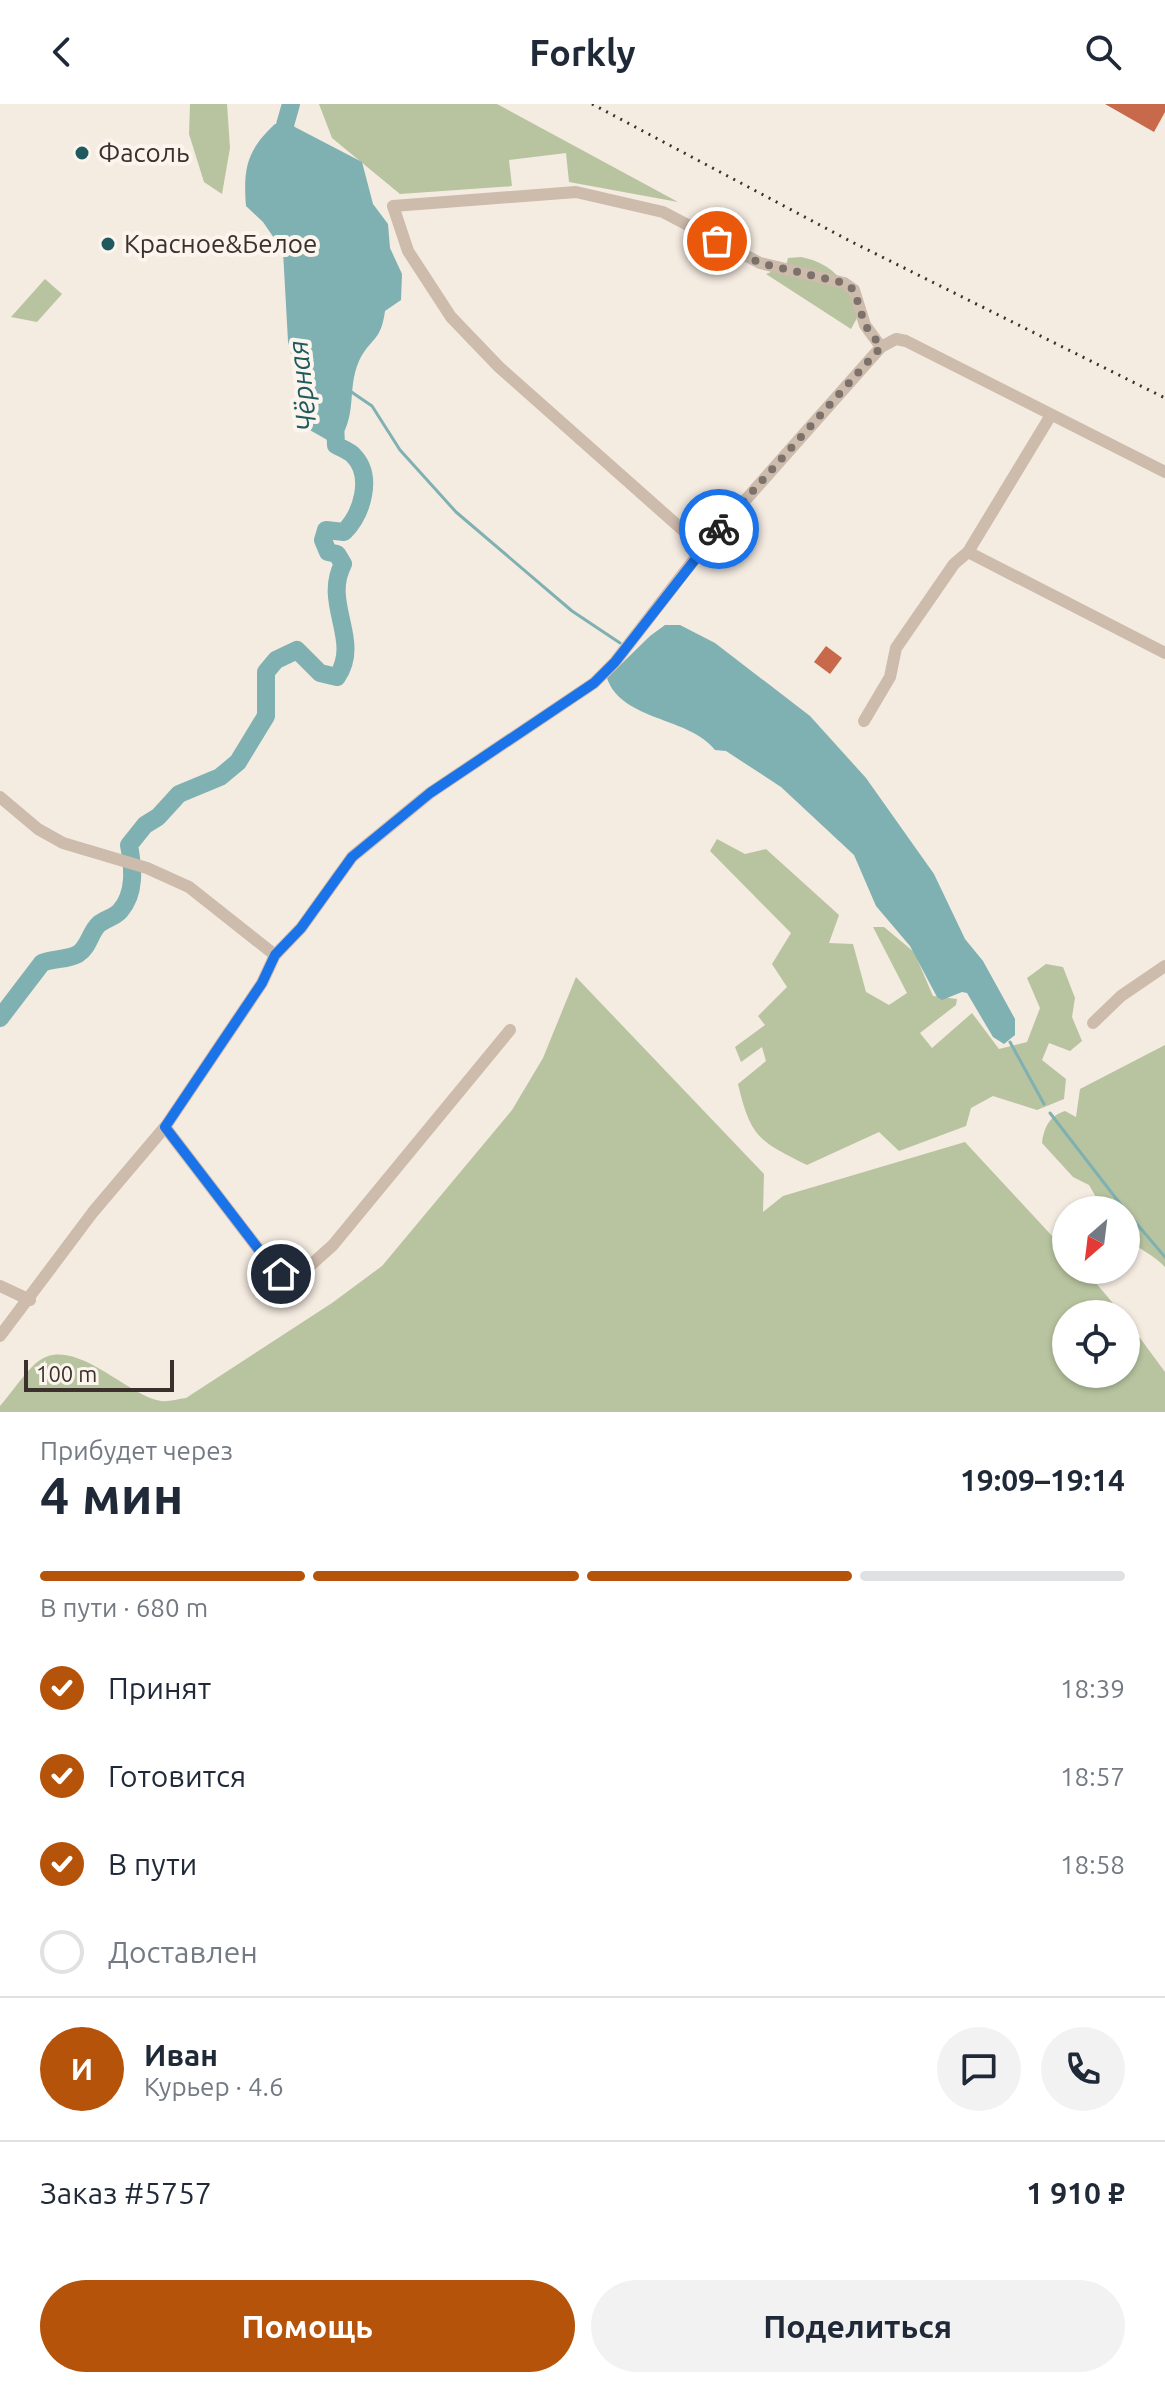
<!DOCTYPE html>
<html lang="ru">
<head>
<meta charset="utf-8">
<style>
  body { margin:0; font-family:Ubuntu,sans-serif; background:#f2f2f3; color:#1f2937; height:100vh; display:flex; flex-direction:column; font-size:30px; white-space:nowrap }
  * { box-sizing:border-box; margin:0 }
  p { font-size:26px; color:#747a83 }
  .icon { flex:none; width:44px; height:44px; fill:none; stroke:currentColor; stroke-width:2; stroke-linecap:round; stroke-linejoin:round }
  .map { position:relative; height:1308px; overflow:hidden }
  .details { display:flex; flex-direction:column; background:#fff; flex:1 }
  .details>* { flex:none }
  .needle { width:52px; rotate:208deg }
  .buttons { position:absolute; left:1052px; top:1092px; display:grid; gap:16px }
  .buttons a { display:grid; place-items:center; width:88px; height:88px; border-radius:50%; background:#fff; box-shadow:0 2px 6px #0004; font-size:40px }
  .scale { position:absolute; left:24px; bottom:20px; width:150px; box-sizing:border-box; padding-left:8px; border:4px solid #3b302b; border-top:0; font-size:22px; line-height:28px; white-space:nowrap; color:#3b302b; -webkit-text-stroke:6px #fbf5ee; paint-order:stroke }
  .pin { position:absolute; display:grid; place-items:center; width:68px; height:68px; color:#fff; margin:-34px; border:4px solid #fff; border-radius:50%; box-shadow:0 2px 8px #0007 }
  .courier { position:absolute; display:grid; place-items:center; width:80px; height:80px; margin:-40px; border:6px solid #1a73e8; border-radius:50%; background:#fff; color:#222; box-shadow:0 2px 10px #0007 }
  .summary em { font-style:normal; font-weight:700 }
  .summary div { display:flex; flex-direction:column-reverse }
  .summary { display:flex; align-items:center; justify-content:space-between; height:136px; padding:0 40px }
  h1 { font-size:52px; font-weight:700; line-height:60px }
  .bar { display:grid; grid-template-columns:repeat(4,1fr); gap:12px 8px; align-content:center; height:96px; padding:0 40px }
  .bar i { height:10px; border-radius:6px; background:#e0e1e3 }
  .bar .current { background:#b45309 }
  .bar p { grid-column:span 4 }
  .line { display:flex; align-items:center; gap:20px; padding:0 40px; border-top:2px solid #e0e1e3 }
  .line div { flex:1 }
  .round { display:grid; place-items:center; flex:none; width:84px; height:84px; border-radius:42px; background:#f2f2f3 }
  ol { padding:0 40px; list-style:none }
  li { display:flex; align-items:center; gap:24px; height:88px }
  li p { margin-inline-start:auto }
  li .icon { padding:8px; border-radius:50%; background:#b45309; color:#fff; stroke-width:4 }
  li:last-child { color:#747a83 }
  li i { width:44px; height:44px; border:4px solid #e0e1e3; border-radius:50% }
  .cta { display:flex; gap:16px; margin-top:auto; padding:16px 40px }
  .cta a { flex:1; height:92px; border-radius:48px; background:#b45309; color:#fff; font-size:32px; font-weight:700; line-height:92px; text-align:center }
  .cta a+a { background:#f2f2f3; color:#1f2937 }
  header { display:flex; justify-content:space-between; align-items:center; height:104px; padding:0 40px; background:#fff; font-size:36px; font-weight:700 }
  .map>svg:first-child { display:block }
  .green { fill:#b8c4a0 }
  .water { fill:#7fb0b2 }
  .lines { fill:none; stroke-linecap:round; stroke-linejoin:round }
  .stream { stroke:#7fb0b2; stroke-width:3 }
  .river { stroke:#7fb0b2; stroke-width:18 }
  .building { fill:#c8694b }
  .minor { stroke:#cdbbac; stroke-width:12 }
  .rail { stroke:#3b302b; stroke-width:3; stroke-dasharray:2 6; stroke-linecap:butt }
  .done { stroke:#7c716b; stroke-width:8; stroke-dasharray:0 14.4 }
  .route { stroke:#1a73e8; stroke-width:10 }
  .poi-dot { fill:#1f5a5e; stroke:#fbf5ee; stroke-width:3 }
  .labels { text-anchor:middle; stroke-width:8; stroke-linejoin:round; paint-order:stroke }
  .poi-label { font-size:26px; fill:#3b302b; stroke:#fbf5ee; text-anchor:start }
  .water-label { font-size:28px; font-style:italic; fill:#1f5a5e; stroke:#fbf5ee }
</style>
</head>
<body>
<header><svg class="icon" aria-label="back" viewBox="0 0 24 24"><path d="M15 5l-7 7 7 7"/></svg>Forkly<svg class="icon" aria-label="search" viewBox="0 0 24 24"><circle cx="10" cy="10" r="6"/><path d="M15 15l6 6"/></svg></header>
<div class="map">
<svg width="1165" height="1308" viewBox="0 0 1165 1308">
  <rect width="100%" height="100%" fill="#f4ebe1"/>
  <g class="green">
    <path d="M 190,0 L 227,0 L 230,44 L 222,90 L 204,78 L 189,30 Z"/>
    <path d="M 319,0 L 497,0 L 678,98 L 569,78 L 566,49 L 509,56 L 512,82 L 400,90 L 332,34 Z"/>
    <path d="M 801,153 C 836,160 850,182 857,214 L 851,225 L 766,170 L 786,162 L 788,154 Z"/>
    <path d="M 45,175 L 62,190 L 37,218 L 11,213 Z"/>
    <path d="M 717,735 L 745,750 L 766,745 L 839,811 L 829,839 L 853,840 L 866,888 L 889,901 L 907,889 L 873,823 L 884,823 L 914,848 L 933,892 L 957,895 L 956,901 L 920,929 L 932,944 L 972,909 L 999,945 L 1027,938 L 1040,904 L 1027,874 L 1046,860 L 1063,863 L 1075,894 L 1072,913 L 1082,937 L 1070,947 L 1049,939 L 1042,956 L 1066,975 L 1064,995 L 1037,1006 L 993,992 L 971,1004 L 966,1022 L 899,1047 L 879,1028 L 807,1061 C 760,1037 751,1035 738,980 L 766,957 L 762,943 L 741,958 L 735,943 L 765,921 L 758,912 L 787,883 L 772,860 L 791,829 L 710,747 Z"/>
    <path d="M 576,873 L 764,1070 L 763,1108 L 783,1092 L 965,1038 L 1066,1147 L 1066,1166 L 1085,1166 L 1122,1210 L 1066,1210 L 1066,1270 L 1126,1270 L 1126,1215 L 1165,1268 L 1165,1308 L 0,1308 L 0,1302 C 12,1288 23,1271 36,1259 C 72,1228 125,1291 161,1297 C 168,1298 178,1295 186,1294 L 332,1199 L 382,1162 L 512,1006 L 543,954 Z"/>
    <path d="M 1165,941 L 1165,1163 C 1154,1151 1139,1145 1126,1135 L 1126,1106 L 1097,1106 L 1097,1095 L 1089,1081 L 1073,1073 L 1042,1039 C 1044,1024 1049,1012 1065,1007 L 1076,1013 L 1080,985 Z"/>
  </g>
  <g class="water">
    <path d="M 275,20 L 291,21 L 362,58 L 373,100 L 388,120 L 390,144 L 402,170 L 401,196 L 385,207 C 381,238 370,234 359,257 C 346,287 359,311 336,341 L 308,325 L 288,237 L 283,147 L 263,118 L 246,102 C 243,64 247,46 275,20 Z"/>
    <path d="M 665,521 L 680,521 L 715,539 L 810,612 L 866,674 L 934,770 L 965,835 L 983,857 L 1015,915 L 1015,931 L 1004,940 L 993,933 L 967,889 L 962,888 L 942,896 L 937,893 L 910,842 L 876,802 L 854,751 L 781,683 L 726,647 L 715,646 C 690,613 621,617 607,574 L 650,532 Z"/>
  </g>
  <g class="lines">
    <g class="stream">
      <path d="M 350,287 L 372,302 L 400,346 L 456,408 L 572,507 L 620,539"/>
      <path d="M 1010,938 L 1044,1000"/>
      <path d="M 1050,1009 L 1125,1106"/>
      <path d="M 1126,1107 L 1165,1153"/>
    </g>
    <g class="river">
      <path d="M 289,45 L 285,21 L 291,0"/>
      <path d="M 0,914 L 42,859 C 53,854 67,856 78,850 C 89,843 90,828 99,820 C 105,815 115,813 120,807 C 136,789 133,763 129,741 L 145,721 L 158,713 L 179,690 L 220,673 L 238,658 L 266,612 L 266,568 L 276,556 L 297,546 L 320,569 L 337,573 C 362,536 322,500 343,460 L 337,450 L 328,448 L 323,436 L 326,426 L 344,428 C 362,410 374,372 353,351 C 349,347 341,344 336,341 L 335,319"/>
    </g>
  </g>
  <g class="building">
    <path d="M 1105,0 L 1165,0 L 1165,8 L 1154,28 Z"/>
    <path d="M 826,542 L 842,554 L 830,570 L 814,558 Z"/>
  </g>
  <g class="lines">
    <g class="minor">
      <path d="M 1051,311 L 968,448 L 1165,549"/>
      <path d="M 703,444 L 499,263 L 451,213 L 408,147 L 393,102 L 576,88 L 663,108 L 760,159 L 844,179 L 854,186 L 865,221 L 881,243"/>
      <path d="M 864,617 L 890,573 L 896,544 L 954,460 L 968,448"/>
      <path d="M 0,693 L 38,725 L 63,739 L 147,764 L 189,783 L 275,851"/>
      <path d="M 1093,919 L 1121,892 L 1165,862"/>
      <path d="M 165,1023 L 273,1164 L 293,1172 L 302,1169 L 333,1141 L 510,926"/>
      <path d="M 0,1182 L 30,1196"/>
      <path d="M 0,1232 L 93,1108 L 165,1023 L 262,879 L 275,851 L 301,824 L 352,753 L 430,689 L 594,579 L 615,558 L 703,444 L 881,243 L 896,235 L 906,237 L 1165,368"/>
    </g>
    <path class="rail" d="M 592,0 L 850,137 L 1165,294"/>
  </g>
  <g class="lines">
    <path class="done" d="M 717,137 L 760,159 L 844,179 L 854,186 L 865,221 L 881,243 L 719,425"/>
    <path class="route" d="M 281,1170 L 273,1164 L 165,1023 L 262,879 L 275,851 L 301,824 L 352,753 L 430,689 L 594,579 L 615,558 L 719,425"/>
  </g>
  <g class="poi-dot">
    <circle cx="82" cy="49" r="8"/>
    <circle cx="108" cy="140" r="8"/>
  </g>
  <g class="labels">
    <g class="poi-label">
      <text x="98" y="58">Фасоль</text>
      <text x="124" y="149">Красное&amp;Белое</text>
    </g>
    <g class="water-label">
      <text transform="translate(302 282) rotate(-96)" y="10">Чёрная</text>
    </g>
  </g>
</svg>
<div class="buttons">
<a><svg class="needle" viewBox="-14 -14 28 28"><path d="M0-13l5 13h-10z" fill="#e53935"/><path d="M0 13l5-13h-10z" fill="#747a83"/></svg></a>
<a><svg class="icon" aria-label="locate" viewBox="0 0 24 24"><circle cx="12" cy="12" r="6"/><path d="M12 2v4M12 18v4M2 12h4M18 12h4"/></svg></a>
</div>
<div class="scale">100 m</div>
<div class="pin" style="left:717px;top:137px;background:#ea580c"><svg class="icon" aria-label="bag" viewBox="0 0 24 24"><path d="M5 8h14l-1 12H6zM9 8a3 3 0 0 1 6 0"/></svg></div>
<div class="pin" style="left:281px;top:1170px;background:#1f2937"><svg class="icon" aria-label="home" viewBox="0 0 24 24"><path d="M3 11l9-7 9 7M6 9v11h12V9"/></svg></div>
<div class="courier" style="left:719px;top:425px"><svg class="icon" aria-label="bike" viewBox="0 0 24 24"><circle cx="6" cy="16" r="4"/><circle cx="18" cy="16" r="4"/><path d="M6 16l4-8h5l3 8M10 8l3 8H6M13 5h3"/></svg></div>
</div>
<section class="details">
<div class="summary"><div><h1>4 мин</h1><p>Прибудет через</p></div><em>19:09–19:14</em></div>
<div class="bar"><i class="current"></i><i class="current"></i><i class="current"></i><i></i><p>В пути · 680 m</p></div>
<ol>
<li><svg class="icon" aria-label="check" viewBox="0 0 24 24"><path d="M5 12l5 5 9-10"/></svg>Принят<p>18:39</p></li>
<li><svg class="icon" aria-label="check" viewBox="0 0 24 24"><path d="M5 12l5 5 9-10"/></svg>Готовится<p>18:57</p></li>
<li><svg class="icon" aria-label="check" viewBox="0 0 24 24"><path d="M5 12l5 5 9-10"/></svg>В пути<p>18:58</p></li>
<li><i></i>Доставлен</li>
</ol>
<div class="line" style="height:144px"><b class="round" style="background:#b45309;color:#fff">И</b><div><b>Иван</b><p>Курьер · 4.6</p></div><a class="round"><svg class="icon" aria-label="chat" viewBox="0 0 24 24"><path d="M4 5h16v11H9l-5 4z"/></svg></a><a class="round"><svg class="icon" aria-label="phone" viewBox="0 0 24 24"><path d="M5 4h4l2 5-3 2q2 4 5 5l2-3 5 2v4C11 20 4 13 5 4z"/></svg></a></div>
<div class="line" style="height:104px"><div>Заказ #5757</div><b>1 910 ₽</b></div>
<div class="cta"><a>Помощь</a><a>Поделиться</a></div>
</section>
</body>
</html>
